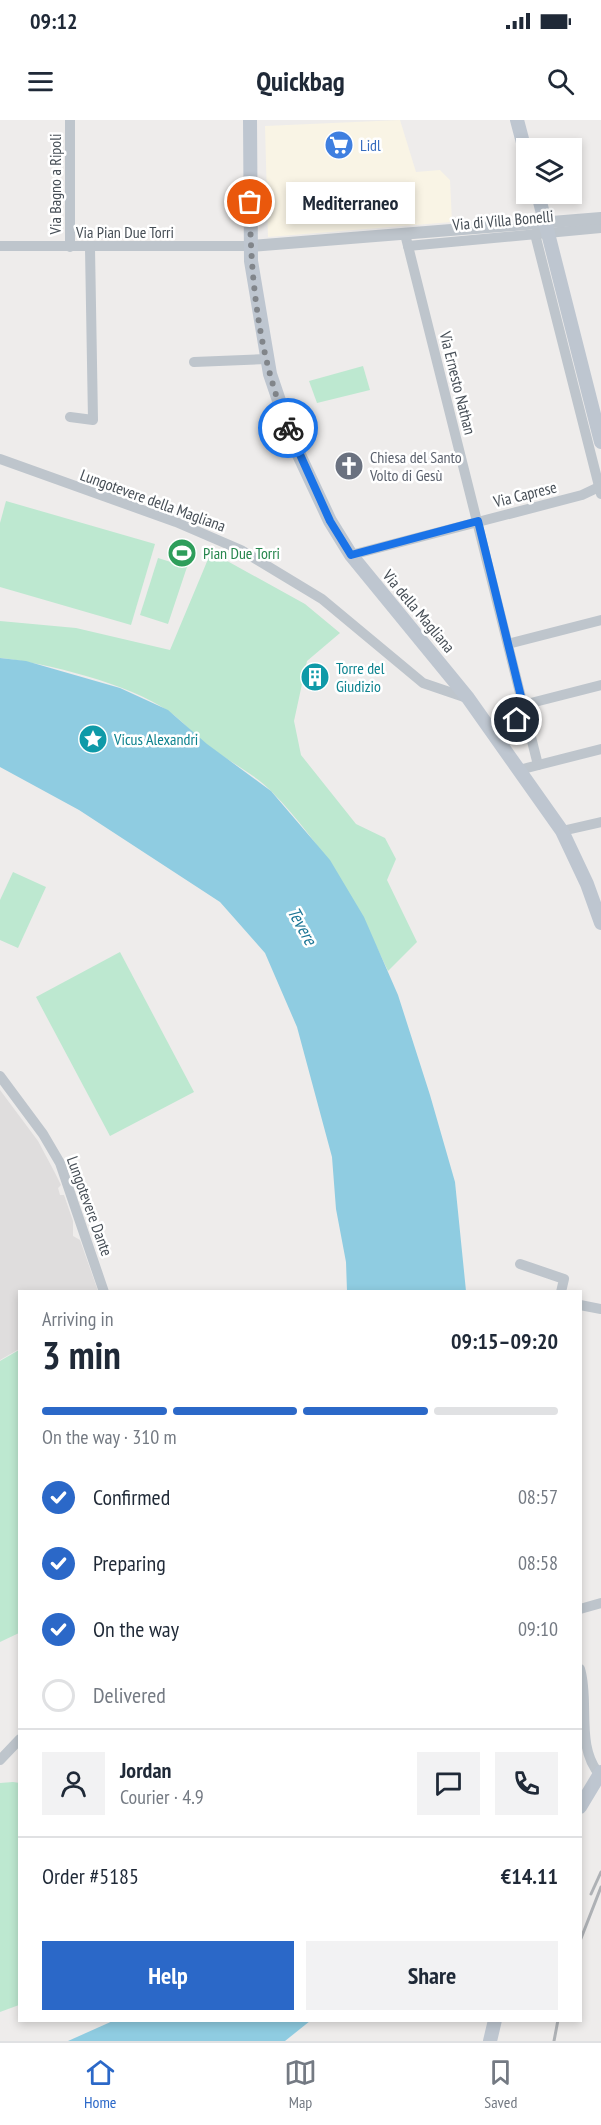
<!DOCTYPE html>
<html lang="en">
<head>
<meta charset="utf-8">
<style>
  body { margin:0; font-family:"PT Sans Narrow",sans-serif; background:#f2f2f3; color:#1f2937; height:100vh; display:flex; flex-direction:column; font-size:22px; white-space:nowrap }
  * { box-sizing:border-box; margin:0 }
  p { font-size:20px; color:#747a83 }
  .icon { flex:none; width:33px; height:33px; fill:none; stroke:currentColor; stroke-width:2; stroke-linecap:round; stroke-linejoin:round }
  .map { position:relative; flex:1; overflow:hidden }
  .drawer { position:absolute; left:18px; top:1170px; width:564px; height:732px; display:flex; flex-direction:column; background:#fff; border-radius:0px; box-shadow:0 3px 9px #0003 }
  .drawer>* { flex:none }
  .tools { position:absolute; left:516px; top:18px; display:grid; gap:12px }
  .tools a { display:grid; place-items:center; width:66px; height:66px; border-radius:0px; background:#fff; box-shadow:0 3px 9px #0003; font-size:30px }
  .pin { position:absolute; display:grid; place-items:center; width:51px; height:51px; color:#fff; margin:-26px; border:3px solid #fff; border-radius:50%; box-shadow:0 2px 6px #0007 }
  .courier { position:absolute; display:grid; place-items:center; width:60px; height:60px; margin:-30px; border:4px solid #1a73e8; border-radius:50%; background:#fff; color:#222; box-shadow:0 2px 8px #0007 }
  .bubble { position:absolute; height:42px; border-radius:0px; background:#fff; box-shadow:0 3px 9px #0003; font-size:20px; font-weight:600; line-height:42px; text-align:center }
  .head em { font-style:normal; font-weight:600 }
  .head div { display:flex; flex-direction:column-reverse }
  .head { display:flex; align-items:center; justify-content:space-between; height:102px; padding:0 24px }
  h1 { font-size:39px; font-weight:600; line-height:45px }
  .bar { display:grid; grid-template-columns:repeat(4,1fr); gap:9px 6px; align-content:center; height:72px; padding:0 24px }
  .bar i { height:8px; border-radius:4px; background:#e0e1e3 }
  .bar .active { background:#2b68c8 }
  .bar p { grid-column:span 4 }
  .line { display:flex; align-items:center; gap:15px; padding:0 24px; border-top:2px solid #e0e1e3 }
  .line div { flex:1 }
  .round { display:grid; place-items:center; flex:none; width:63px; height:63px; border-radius:0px; background:#f2f2f3 }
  ol { padding:0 24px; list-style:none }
  li { display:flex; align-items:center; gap:18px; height:66px }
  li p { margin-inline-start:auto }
  li .icon { padding:6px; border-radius:50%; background:#2b68c8; color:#fff; stroke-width:4 }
  li:last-child { color:#747a83 }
  li i { width:33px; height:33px; border:3px solid #e0e1e3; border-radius:50% }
  .action { display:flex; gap:12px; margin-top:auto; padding:12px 24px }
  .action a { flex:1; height:69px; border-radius:0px; background:#2b68c8; color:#fff; font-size:24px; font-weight:600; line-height:69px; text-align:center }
  .action a+a { background:#f2f2f3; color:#1f2937 }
  .status { display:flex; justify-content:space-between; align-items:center; height:42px; padding:0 30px; background:#fff; direction:ltr }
  .status svg { height:16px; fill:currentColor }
  header { display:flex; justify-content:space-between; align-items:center; height:78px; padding:0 24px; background:#fff; font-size:27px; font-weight:600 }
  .menu { display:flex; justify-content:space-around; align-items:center; height:84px; border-top:2px solid #e0e1e3; background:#fff; font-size:16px; color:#747a83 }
  .menu a { display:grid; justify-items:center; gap:3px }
  .menu .active { color:#2b68c8 }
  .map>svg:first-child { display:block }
  .commercial { fill:#f9f4e5 }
  .education { fill:#dfdddd }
  .green { fill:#bde8d0 }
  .water { fill:#8fcce1 }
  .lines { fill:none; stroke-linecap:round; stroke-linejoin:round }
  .minor { stroke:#bec5cc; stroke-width:10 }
  .tertiary { stroke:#bec5cc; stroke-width:12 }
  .secondary { stroke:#bec6d0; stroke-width:14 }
  .rail { stroke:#aeb1b5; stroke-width:3 }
  .done { stroke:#81858a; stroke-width:6; stroke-dasharray:0 10.8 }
  .route { stroke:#1a73e8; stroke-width:8 }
  .labels { text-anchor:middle; stroke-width:5; stroke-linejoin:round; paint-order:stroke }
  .shop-label { font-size:16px; fill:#366cbe; stroke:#fff; text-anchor:start }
  .street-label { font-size:16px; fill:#464e56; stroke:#fff }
  .worship-label { font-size:16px; fill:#5b616d; stroke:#fff; text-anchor:start }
  .leisure-label { font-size:16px; fill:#27864d; stroke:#fff; text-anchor:start }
  .culture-label { font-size:16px; fill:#0d838f; stroke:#fff; text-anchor:start }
  .water-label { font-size:18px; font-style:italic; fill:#1b7595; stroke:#fff }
</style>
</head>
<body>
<div class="status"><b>09:12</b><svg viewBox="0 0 49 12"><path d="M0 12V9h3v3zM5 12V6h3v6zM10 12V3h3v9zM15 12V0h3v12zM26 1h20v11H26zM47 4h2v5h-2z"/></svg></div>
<header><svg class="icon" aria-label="menu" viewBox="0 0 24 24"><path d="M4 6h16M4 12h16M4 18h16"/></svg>Quickbag<svg class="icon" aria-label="search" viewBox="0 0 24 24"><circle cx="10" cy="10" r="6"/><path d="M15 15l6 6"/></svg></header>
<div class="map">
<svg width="601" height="1921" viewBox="0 0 601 1921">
  <rect width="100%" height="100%" fill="#eeeceb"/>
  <path class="commercial" d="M 400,0 L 416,52 L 440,50 L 450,60 L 452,102 L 268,117 L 265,6 Z"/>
  <path class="education" d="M 0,970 L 38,1021 L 54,1051 L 61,1065 L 58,1068 L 60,1075 L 64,1075 L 73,1101 L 73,1116 L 80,1120 L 98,1171 L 20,1172 L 19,1229 L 0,1240 Z"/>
  <g class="green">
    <path d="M 363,246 L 370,270 L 317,283 L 309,261 Z"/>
    <path d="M 6,381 L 155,424 L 131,505 L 0,467 L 0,403 Z"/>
    <path d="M 211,432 L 305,484 L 340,513 L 307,541 L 294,601 L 301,635 L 356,704 L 385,718 L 396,739 L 387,760 L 417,822 L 388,851 C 358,785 323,724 272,672 C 254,653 227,641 206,624 C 193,614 182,600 168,591 C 130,564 46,543 0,538 L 0,501 L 76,508 L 170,530 Z"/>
    <path d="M 158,438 L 187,447 L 168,504 L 140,495 Z"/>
    <path d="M 13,752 L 46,767 L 18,828 L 0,820 L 0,780 Z"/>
    <path d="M 120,832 L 194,972 L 110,1016 L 36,877 Z"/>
    <path d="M 19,1230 L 19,1513 L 0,1522 L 0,1241 Z"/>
    <path d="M 13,1662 L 20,1663 L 19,1885 L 0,1892 L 0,1663 Z"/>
  </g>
  <g class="water">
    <path d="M 0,538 L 26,541 L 120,568 L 168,590 L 207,624 L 271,671 L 330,740 L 364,797 L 398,875 L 430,975 L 455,1062 L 466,1171 L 347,1171 L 346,1142 L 336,1089 L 332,1037 L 297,907 L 265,833 L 220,782 L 79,690 L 0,647 Z"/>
    <path d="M 115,1900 L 310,1900 L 310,1901 L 285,1921 L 68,1921 Z"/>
  </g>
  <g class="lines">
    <g class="minor">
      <path d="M 546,102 L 535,114 L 601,374"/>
      <path d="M 405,114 L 538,645"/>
      <path d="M 0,126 L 250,126"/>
      <path d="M 408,126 L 601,108"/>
      <path d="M 70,127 L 70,0"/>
      <path d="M 194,242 L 266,239"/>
      <path d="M 70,297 L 93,300 L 90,128"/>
      <path d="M 0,339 L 176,402 L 241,430 L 322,479 L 423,563 L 467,578"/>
      <path d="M 351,435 L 582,375 L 601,366"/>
      <path d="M 508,524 L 601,500"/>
      <path d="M 523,585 L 601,565"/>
      <path d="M 495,616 L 524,595"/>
      <path d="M 519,650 L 601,629"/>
      <path d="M 562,711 L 601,702"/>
      <path d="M 0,956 L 43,1014 L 60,1043 L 104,1172"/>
      <path d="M 520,1144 L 564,1159 L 561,1172"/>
      <path d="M 580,1185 L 601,1189"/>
      <path d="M 580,1489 L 601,1483"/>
      <path d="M 580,1549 C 590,1582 575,1627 600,1655"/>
      <path d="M 0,1640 L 20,1619"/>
    </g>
    <path class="tertiary" d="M 250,126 L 601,98"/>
    <g class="secondary">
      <path d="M 250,0 L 251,141 L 270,254 L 293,322 L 330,401 L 351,435 L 468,578 L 562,711 L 587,764 L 601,803"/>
      <path d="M 517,0 L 526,34"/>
      <path d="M 538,74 L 601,322"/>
      <path d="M 580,1687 L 601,1652"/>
      <path d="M 490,1921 L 495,1900"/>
    </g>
    <g class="rail">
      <path d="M 591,1774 L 601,1752"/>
      <path d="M 580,1821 L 601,1767"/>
      <path d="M 554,1921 L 558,1900"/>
    </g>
  </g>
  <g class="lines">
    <path class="done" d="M 250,82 C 250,159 259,237 288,308"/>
    <path class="route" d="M 288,308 L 330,401 L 351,435 L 478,401 L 523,585 L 524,595 L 517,600"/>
  </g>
  <defs>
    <g id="supermarket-disc" transform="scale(1.5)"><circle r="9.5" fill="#3f7fe0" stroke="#fff"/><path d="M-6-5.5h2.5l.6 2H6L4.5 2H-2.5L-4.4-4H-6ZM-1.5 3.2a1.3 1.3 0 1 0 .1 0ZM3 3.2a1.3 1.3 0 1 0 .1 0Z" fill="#fff"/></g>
    <g id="church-disc" transform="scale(1.5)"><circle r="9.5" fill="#6b7280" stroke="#fff"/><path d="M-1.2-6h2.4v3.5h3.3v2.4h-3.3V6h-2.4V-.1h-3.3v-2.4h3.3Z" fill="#fff"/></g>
    <g id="stadium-disc" transform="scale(1.5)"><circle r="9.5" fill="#2e9e5b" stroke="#fff"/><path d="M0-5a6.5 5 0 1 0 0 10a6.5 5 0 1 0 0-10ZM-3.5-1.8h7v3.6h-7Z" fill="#fff"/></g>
    <g id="building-disc" transform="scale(1.5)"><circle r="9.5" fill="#0f9aa8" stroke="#fff"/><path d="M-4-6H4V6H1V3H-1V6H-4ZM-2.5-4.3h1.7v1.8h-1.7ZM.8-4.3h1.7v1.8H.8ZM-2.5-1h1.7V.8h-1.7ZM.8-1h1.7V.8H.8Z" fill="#fff"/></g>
    <g id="sight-disc" transform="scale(1.5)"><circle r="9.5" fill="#0f9aa8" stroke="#fff"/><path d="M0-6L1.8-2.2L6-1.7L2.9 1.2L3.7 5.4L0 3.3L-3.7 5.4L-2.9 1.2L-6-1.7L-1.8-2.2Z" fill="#fff"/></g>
  </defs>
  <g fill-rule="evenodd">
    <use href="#supermarket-disc" x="339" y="25"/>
    <use href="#church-disc" x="349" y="346"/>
    <use href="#stadium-disc" x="182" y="433"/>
    <use href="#building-disc" x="315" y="557"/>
    <use href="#sight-disc" x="93" y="619"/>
  </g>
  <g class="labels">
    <g class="shop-label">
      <text x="360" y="31">Lidl</text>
    </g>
    <g class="street-label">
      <text transform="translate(55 64) rotate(-90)" y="6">Via Bagno a Ripoli</text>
      <text transform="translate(503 100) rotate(-5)" y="6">Via di Villa Bonelli</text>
      <text x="125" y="118">Via Pian Due Torri</text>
      <text transform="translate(458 263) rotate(76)" y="6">Via Ernesto Nathan</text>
      <text transform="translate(525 374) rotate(-14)" y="6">Via Caprese</text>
      <text transform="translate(153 380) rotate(20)" y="6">Lungotevere della Magliana</text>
      <text transform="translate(419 491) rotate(50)" y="6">Via della Magliana</text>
      <text transform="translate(90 1086) rotate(70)" y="6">Lungotevere Dante</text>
    </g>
    <g class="worship-label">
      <text x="370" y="343">Chiesa del Santo<tspan x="370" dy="18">Volto di Gesù</tspan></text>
    </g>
    <g class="leisure-label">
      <text x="203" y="439">Pian Due Torri</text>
    </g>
    <g class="culture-label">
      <text x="336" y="554">Torre del<tspan x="336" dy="18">Giudizio</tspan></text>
      <text x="114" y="625">Vicus Alexandri</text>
    </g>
    <g class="water-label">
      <text transform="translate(302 806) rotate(61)" y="6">Tevere</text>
    </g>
  </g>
</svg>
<div class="tools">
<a><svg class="icon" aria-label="layers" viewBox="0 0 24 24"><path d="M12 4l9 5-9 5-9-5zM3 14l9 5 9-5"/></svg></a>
</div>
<div class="pin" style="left:250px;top:82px;background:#ea580c"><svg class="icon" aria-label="bag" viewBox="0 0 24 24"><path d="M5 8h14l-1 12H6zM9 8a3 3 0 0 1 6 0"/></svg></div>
<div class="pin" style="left:517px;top:600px;background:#1f2937"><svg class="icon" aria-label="home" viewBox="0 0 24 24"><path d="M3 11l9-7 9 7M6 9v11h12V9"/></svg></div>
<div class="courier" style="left:288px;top:308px"><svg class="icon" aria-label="bike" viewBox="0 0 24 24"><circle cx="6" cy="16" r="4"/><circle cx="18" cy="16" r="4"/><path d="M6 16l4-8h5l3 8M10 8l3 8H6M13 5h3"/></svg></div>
<div class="bubble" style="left:286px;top:62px;width:129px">Mediterraneo</div>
<section class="drawer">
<div class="head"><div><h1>3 min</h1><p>Arriving in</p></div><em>09:15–09:20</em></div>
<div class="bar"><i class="active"></i><i class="active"></i><i class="active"></i><i></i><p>On the way · 310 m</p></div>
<ol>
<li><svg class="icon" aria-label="check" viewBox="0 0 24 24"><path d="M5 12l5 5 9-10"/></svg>Confirmed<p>08:57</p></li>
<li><svg class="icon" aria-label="check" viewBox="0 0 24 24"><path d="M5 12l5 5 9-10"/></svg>Preparing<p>08:58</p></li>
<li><svg class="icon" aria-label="check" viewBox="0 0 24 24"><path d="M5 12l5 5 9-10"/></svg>On the way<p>09:10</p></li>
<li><i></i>Delivered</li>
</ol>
<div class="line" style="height:108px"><a class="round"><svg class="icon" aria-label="person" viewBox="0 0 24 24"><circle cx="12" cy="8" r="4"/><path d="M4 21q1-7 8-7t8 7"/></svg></a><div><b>Jordan</b><p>Courier · 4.9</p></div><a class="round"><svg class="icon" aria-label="chat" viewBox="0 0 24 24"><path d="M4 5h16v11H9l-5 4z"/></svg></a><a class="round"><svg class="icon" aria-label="phone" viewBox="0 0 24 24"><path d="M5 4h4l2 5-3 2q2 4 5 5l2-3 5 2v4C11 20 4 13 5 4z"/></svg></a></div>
<div class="line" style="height:78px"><div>Order #5185</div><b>€14.11</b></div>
<div class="action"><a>Help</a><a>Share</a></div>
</section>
</div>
<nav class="menu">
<a class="active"><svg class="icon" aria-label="home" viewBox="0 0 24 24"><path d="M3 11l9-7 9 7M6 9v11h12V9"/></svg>Home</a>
<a><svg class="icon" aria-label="map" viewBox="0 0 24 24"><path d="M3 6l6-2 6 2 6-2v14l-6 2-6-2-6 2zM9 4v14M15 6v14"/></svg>Map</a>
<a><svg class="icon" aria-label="saved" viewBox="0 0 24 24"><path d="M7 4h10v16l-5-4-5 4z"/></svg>Saved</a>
</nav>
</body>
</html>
